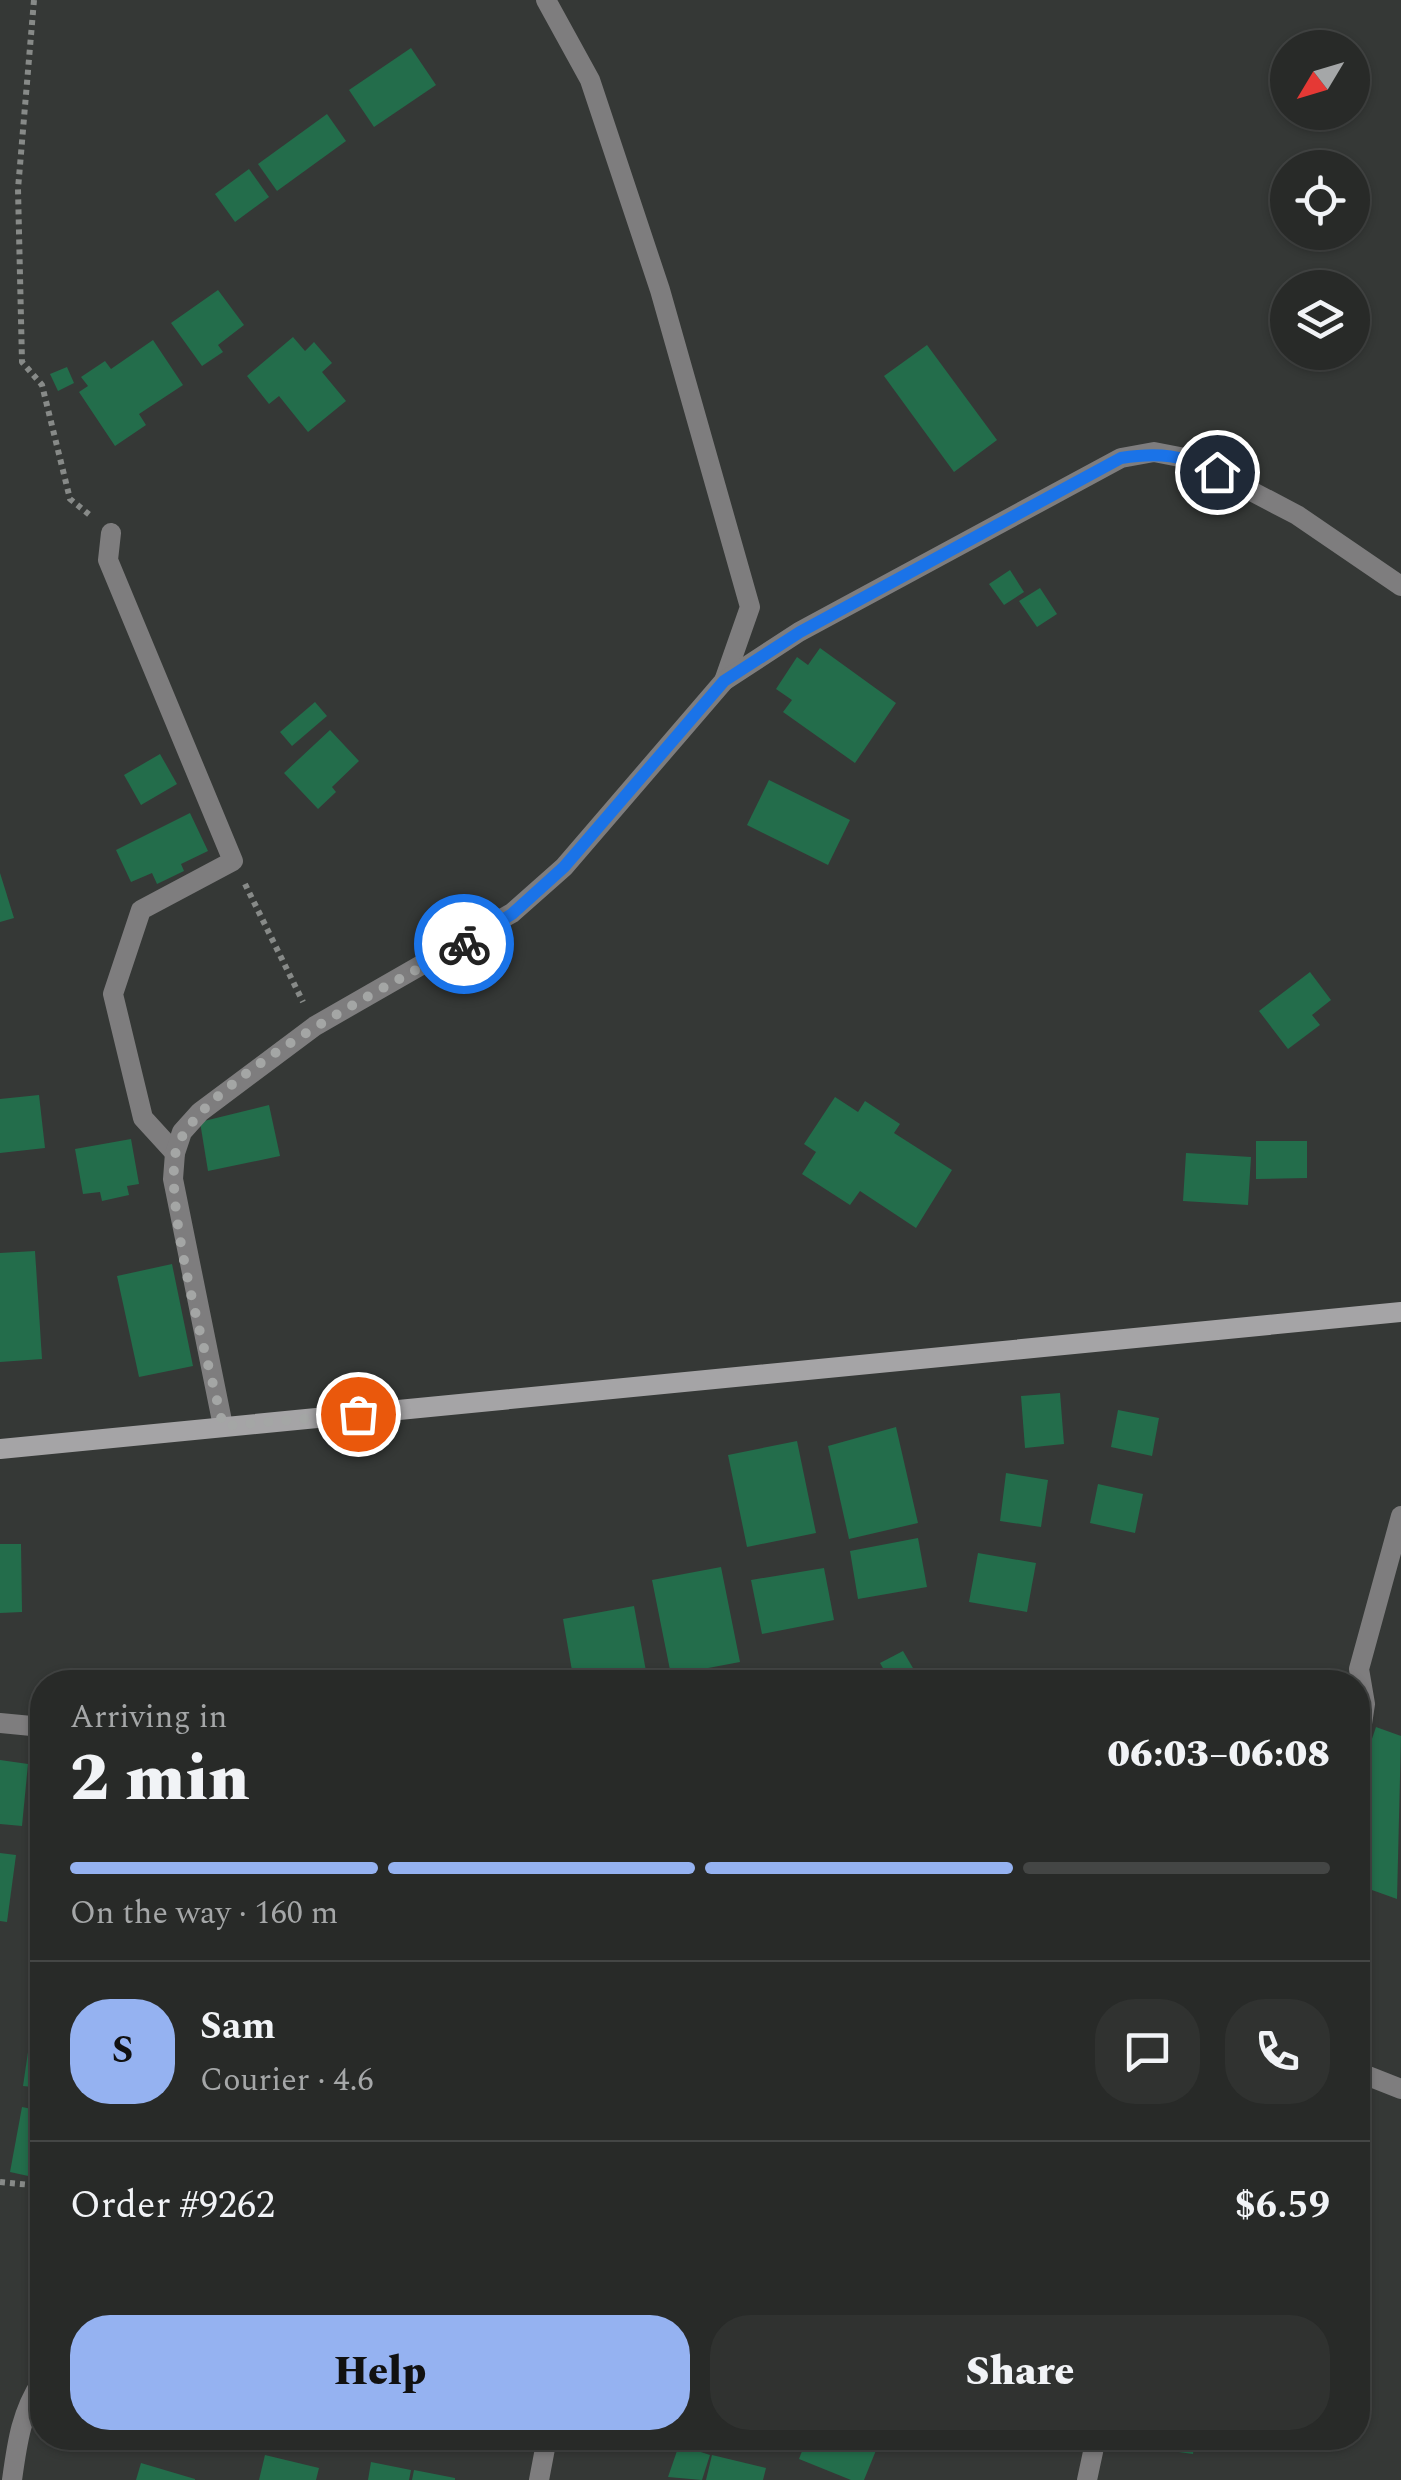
<!DOCTYPE html>
<html lang="en">
<head>
<meta charset="utf-8">
<style>
  body { margin:0; font-family:Spectral,serif; background:#303230; color:#f1f3f6; height:100vh; display:flex; flex-direction:column; font-size:38px; white-space:nowrap }
  * { box-sizing:border-box; margin:0 }
  p { font-size:32px; color:#a5a7a8 }
  .icon { flex:none; width:55px; height:55px; fill:none; stroke:currentColor; stroke-width:2; stroke-linecap:round; stroke-linejoin:round }
  .map { position:relative; flex:1; overflow:hidden }
  .side { position:absolute; left:30px; top:1670px; width:1340px; height:780px; display:flex; flex-direction:column; background:#282a28; border-radius:40px; box-shadow:0 2px 8px #0004,0 0 0 2px #444645 }
  .side>* { flex:none }
  .needle { width:65px; rotate:232deg }
  .fabs { position:absolute; left:1270px; top:30px; display:grid; gap:20px }
  .fabs a { display:grid; place-items:center; width:100px; height:100px; border-radius:50%; background:#282a28; box-shadow:0 2px 8px #0004,0 0 0 2px #444645; font-size:50px }
  .pin { position:absolute; display:grid; place-items:center; width:85px; height:85px; color:#fff; margin:-42px; border:5px solid #fff; border-radius:50%; box-shadow:0 2px 10px #0007 }
  .courier { position:absolute; display:grid; place-items:center; width:100px; height:100px; margin:-50px; border:8px solid #1a73e8; border-radius:50%; background:#fff; color:#222; box-shadow:0 2px 12px #0007 }
  .headline em { font-style:normal; font-weight:800 }
  .headline div { display:flex; flex-direction:column-reverse }
  .headline { display:flex; align-items:center; justify-content:space-between; height:170px; padding:0 40px }
  h1 { font-size:65px; font-weight:800; line-height:75px }
  .bar { display:grid; grid-template-columns:repeat(4,1fr); gap:15px 10px; align-content:center; height:120px; padding:0 40px }
  .bar i { height:12px; border-radius:8px; background:#444645 }
  .bar .active { background:#95b2f1 }
  .bar p { grid-column:span 4 }
  .line { display:flex; align-items:center; gap:25px; padding:0 40px; border-top:2px solid #444645 }
  .line div { flex:1 }
  .round { display:grid; place-items:center; flex:none; width:105px; height:105px; border-radius:40px; background:#303230 }
  .primary-button { display:flex; gap:20px; margin-top:auto; padding:20px 40px }
  .primary-button a { flex:1; height:115px; border-radius:40px; background:#95b2f1; color:#111; font-size:40px; font-weight:800; line-height:115px; text-align:center }
  .primary-button a+a { background:#303230; color:#f1f3f6 }
  .map>svg:first-child { display:block }
  .building { fill:#236d4b }
  .lines { fill:none; stroke-linecap:round; stroke-linejoin:round }
  .path { stroke:#878a88; stroke-width:6; stroke-dasharray:5 5; stroke-linecap:butt }
  .lane { stroke:#7e7d7e; stroke-width:20 }
  .street { stroke:#7e7d7e; stroke-width:20 }
  .secondary { stroke:#a5a4a6; stroke-width:20 }
  .done { stroke:#a4a6a5; stroke-width:10; stroke-dasharray:0 18 }
  .route { stroke:#1a73e8; stroke-width:12 }
</style>
</head>
<body>
<div class="map">
<svg width="1401" height="2480" viewBox="0 0 1401 2480">
  <rect width="100%" height="100%" fill="#353836"/>
  <g class="building">
    <path d="M 411,48 L 436,85 L 374,127 L 349,90 Z"/>
    <path d="M 327,114 L 346,141 L 277,191 L 258,164 Z"/>
    <path d="M 249,169 L 269,197 L 235,222 L 215,194 Z"/>
    <path d="M 218,290 L 244,325 L 218,345 L 223,352 L 202,366 L 171,323 Z"/>
    <path d="M 293,337 L 305,351 L 314,342 L 332,363 L 322,372 L 346,401 L 308,432 L 279,396 L 269,404 L 247,376 Z"/>
    <path d="M 153,340 L 183,385 L 139,414 L 146,425 L 115,446 L 79,392 L 88,386 L 81,377 L 105,361 L 111,369 Z"/>
    <path d="M 927,345 L 997,440 L 954,472 L 884,376 Z"/>
    <path d="M 67,367 L 74,383 L 58,391 L 50,374 Z"/>
    <path d="M 1010,570 L 1024,592 L 1004,605 L 989,584 Z"/>
    <path d="M 1040,588 L 1057,614 L 1037,627 L 1019,601 Z"/>
    <path d="M 820,648 L 896,703 L 855,763 L 783,712 L 792,700 L 776,689 L 797,657 L 808,665 Z"/>
    <path d="M 315,702 L 327,716 L 292,746 L 280,732 Z"/>
    <path d="M 330,730 L 359,761 L 332,787 L 336,792 L 318,809 L 284,773 Z"/>
    <path d="M 160,754 L 177,784 L 141,805 L 124,775 Z"/>
    <path d="M 769,780 L 850,820 L 828,865 L 747,825 Z"/>
    <path d="M 190,813 L 208,851 L 181,864 L 184,871 L 157,884 L 152,873 L 131,882 L 116,850 Z"/>
    <path d="M 0,873 L 14,918 L 0,922 Z"/>
    <path d="M 1310,972 L 1331,1000 L 1312,1015 L 1320,1025 L 1288,1049 L 1259,1011 Z"/>
    <path d="M 39,1095 L 45,1148 L 0,1153 L 0,1099 Z"/>
    <path d="M 835,1097 L 858,1112 L 865,1101 L 900,1124 L 894,1133 L 952,1170 L 916,1228 L 860,1191 L 850,1205 L 802,1174 L 816,1152 L 804,1144 Z"/>
    <path d="M 269,1105 L 280,1156 L 208,1171 L 200,1122 Z"/>
    <path d="M 131,1139 L 139,1184 L 127,1186 L 129,1195 L 102,1201 L 100,1192 L 83,1194 L 75,1149 Z"/>
    <path d="M 1256,1141 L 1307,1141 L 1307,1178 L 1256,1179 Z"/>
    <path d="M 1186,1153 L 1251,1157 L 1248,1205 L 1183,1201 Z"/>
    <path d="M 35,1251 L 42,1359 L 0,1362 L 0,1253 Z"/>
    <path d="M 172,1264 L 193,1366 L 139,1377 L 117,1276 Z"/>
    <path d="M 1060,1393 L 1064,1444 L 1025,1448 L 1021,1396 Z"/>
    <path d="M 1118,1410 L 1159,1418 L 1152,1456 L 1111,1447 Z"/>
    <path d="M 896,1427 L 918,1523 L 849,1539 L 828,1446 Z"/>
    <path d="M 797,1441 L 816,1533 L 747,1547 L 728,1455 Z"/>
    <path d="M 1006,1473 L 1048,1480 L 1041,1527 L 1000,1521 Z"/>
    <path d="M 1098,1484 L 1143,1494 L 1135,1533 L 1090,1523 Z"/>
    <path d="M 918,1538 L 927,1587 L 858,1599 L 850,1551 Z"/>
    <path d="M 0,1544 L 21,1544 L 22,1612 L 0,1613 Z"/>
    <path d="M 978,1553 L 1036,1563 L 1027,1612 L 969,1602 Z"/>
    <path d="M 721,1567 L 740,1662 L 671,1675 L 652,1580 Z"/>
    <path d="M 824,1568 L 834,1620 L 762,1634 L 751,1580 Z"/>
    <path d="M 634,1606 L 648,1682 L 574,1682 L 563,1619 Z"/>
    <path d="M 903,1651 L 917,1675 L 904,1682 L 891,1682 L 880,1663 Z"/>
    <path d="M 1376,1727 L 1401,1736 L 1397,1899 L 1358,1885 L 1358,1780 Z"/>
    <path d="M 0,1760 L 28,1764 L 22,1826 L 0,1824 Z"/>
    <path d="M 0,1853 L 16,1855 L 7,1922 L 0,1921 Z"/>
    <path d="M 32,2025 L 42,2026 L 42,2088 L 23,2086 Z"/>
    <path d="M 22,2107 L 42,2111 L 42,2179 L 10,2172 Z"/>
    <path d="M 807,2438 L 881,2438 L 864,2480 L 851,2480 L 799,2459 Z"/>
    <path d="M 1129,2438 L 1195,2438 L 1193,2454 L 1128,2445 Z"/>
    <path d="M 679,2445 L 710,2455 L 702,2480 L 668,2477 Z"/>
    <path d="M 265,2455 L 319,2468 L 316,2480 L 259,2480 Z"/>
    <path d="M 712,2455 L 766,2468 L 763,2480 L 706,2480 Z"/>
    <path d="M 371,2462 L 411,2470 L 409,2480 L 368,2480 Z"/>
    <path d="M 141,2463 L 195,2479 L 195,2480 L 136,2480 Z"/>
    <path d="M 414,2470 L 455,2478 L 455,2480 L 412,2480 Z"/>
  </g>
  <g class="lines">
    <g class="path">
      <path d="M 34,0 L 18,189 L 22,362 L 42,385 L 70,499 L 91,516"/>
      <path d="M 245,884 L 303,1002"/>
      <path d="M 0,2182 L 42,2186"/>
    </g>
    <path class="lane" d="M 1358,1750 L 1365,1704 L 1359,1669 L 1401,1516"/>
    <g class="street">
      <path d="M 546,0 L 590,80 L 660,290 L 750,607 L 724,681"/>
      <path d="M 111,533 L 108,560 L 233,861 L 141,910 L 113,994 L 143,1118 L 175,1153"/>
      <path d="M 223,1426 L 173,1179 L 175,1153 L 182,1132 L 200,1112 L 315,1026 L 512,913 L 564,867 L 724,681 L 799,632 L 1121,458 L 1154,452 L 1190,459 L 1297,515 L 1401,586"/>
      <path d="M 0,1723 L 42,1727"/>
      <path d="M 1358,2072 L 1401,2089"/>
      <path d="M 12,2480 C 17,2444 21,2412 42,2381"/>
      <path d="M 539,2480 L 547,2438"/>
      <path d="M 1087,2480 L 1096,2438"/>
    </g>
    <path class="secondary" d="M 0,1449 L 1401,1312"/>
  </g>
  <g class="lines">
    <path class="done" d="M 358,1414 L 223,1426 C 208,1358 166,1219 175,1156 C 183,1088 404,977 464,944"/>
    <path class="route" d="M 464,944 L 512,914 L 564,867 L 724,681 L 800,632 L 1121,458 C 1158,452 1184,455 1217,472"/>
  </g>
</svg>
<div class="fabs">
<a><svg class="needle" viewBox="-14 -14 28 28"><path d="M0-13l5 13h-10z" fill="#e53935"/><path d="M0 13l5-13h-10z" fill="#a5a7a8"/></svg></a>
<a><svg class="icon" aria-label="locate" viewBox="0 0 24 24"><circle cx="12" cy="12" r="6"/><path d="M12 2v4M12 18v4M2 12h4M18 12h4"/></svg></a>
<a><svg class="icon" aria-label="layers" viewBox="0 0 24 24"><path d="M12 4l9 5-9 5-9-5zM3 14l9 5 9-5"/></svg></a>
</div>
<div class="pin" style="left:358px;top:1414px;background:#ea580c"><svg class="icon" aria-label="bag" viewBox="0 0 24 24"><path d="M5 8h14l-1 12H6zM9 8a3 3 0 0 1 6 0"/></svg></div>
<div class="pin" style="left:1217px;top:472px;background:#1f2937"><svg class="icon" aria-label="home" viewBox="0 0 24 24"><path d="M3 11l9-7 9 7M6 9v11h12V9"/></svg></div>
<div class="courier" style="left:464px;top:944px"><svg class="icon" aria-label="bike" viewBox="0 0 24 24"><circle cx="6" cy="16" r="4"/><circle cx="18" cy="16" r="4"/><path d="M6 16l4-8h5l3 8M10 8l3 8H6M13 5h3"/></svg></div>
<section class="side">
<div class="headline"><div><h1>2 min</h1><p>Arriving in</p></div><em>06:03–06:08</em></div>
<div class="bar"><i class="active"></i><i class="active"></i><i class="active"></i><i></i><p>On the way · 160 m</p></div>
<div class="line" style="height:180px"><b class="round" style="background:#95b2f1;color:#111">S</b><div><b>Sam</b><p>Courier · 4.6</p></div><a class="round"><svg class="icon" aria-label="chat" viewBox="0 0 24 24"><path d="M4 5h16v11H9l-5 4z"/></svg></a><a class="round"><svg class="icon" aria-label="phone" viewBox="0 0 24 24"><path d="M5 4h4l2 5-3 2q2 4 5 5l2-3 5 2v4C11 20 4 13 5 4z"/></svg></a></div>
<div class="line" style="height:130px"><div>Order #9262</div><b>$6.59</b></div>
<div class="primary-button"><a>Help</a><a>Share</a></div>
</section>
</div>
</body>
</html>
